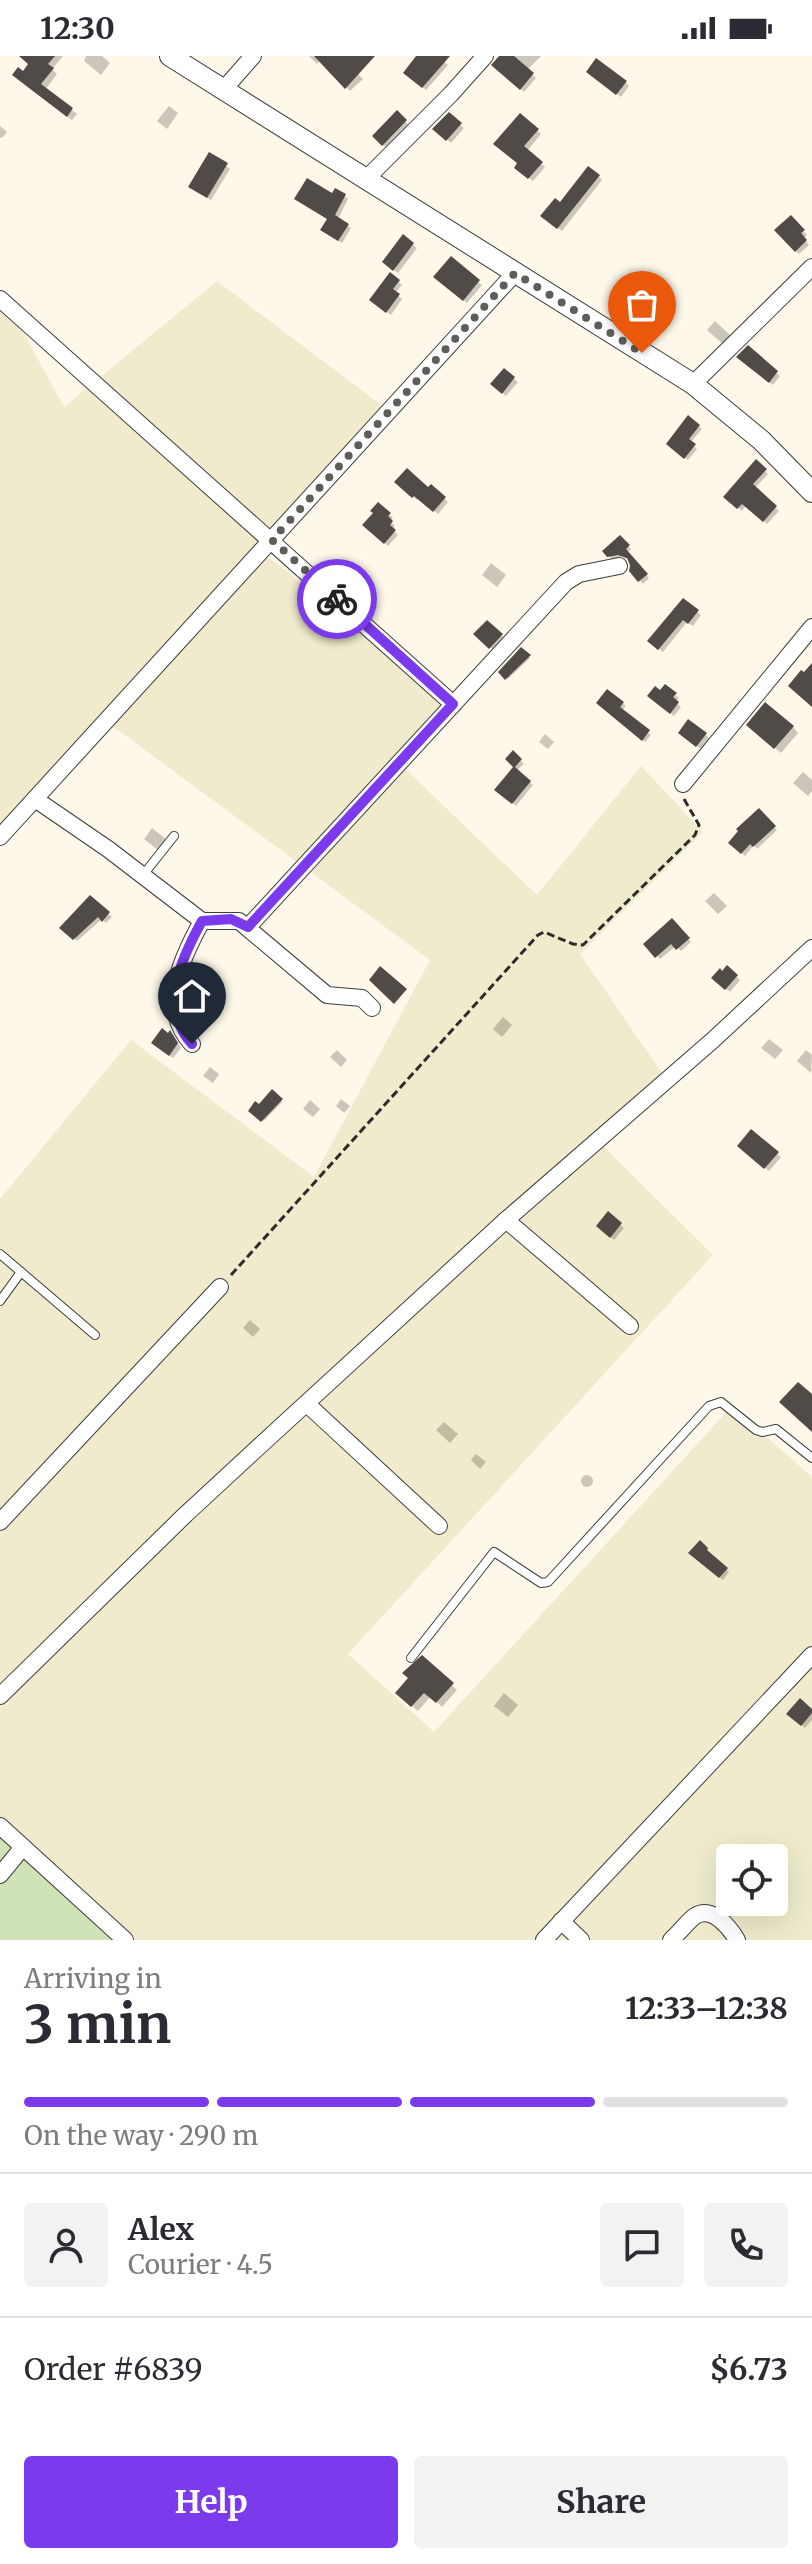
<!DOCTYPE html>
<html lang="en">
<head>
<meta charset="utf-8">
<style>
  body { margin:0; font-family:Merriweather,serif; background:#f2f2f3; color:#2b2b33; height:100vh; display:flex; flex-direction:column; font-size:30px; white-space:nowrap }
  * { box-sizing:border-box; margin:0 }
  p { font-size:26px; color:#7c7c81 }
  .icon { flex:none; width:44px; height:44px; fill:none; stroke:currentColor; stroke-width:2; stroke-linecap:round; stroke-linejoin:round }
  .map { position:relative; height:1884px; overflow:hidden }
  .side { display:flex; flex-direction:column; background:#fff; flex:1 }
  .side>* { flex:none }
  .controls { position:absolute; left:716px; top:1788px; display:grid; gap:16px }
  .controls a { display:grid; place-items:center; width:72px; height:72px; border-radius:8px; background:#fff; box-shadow:0 8px 32px #0002; font-size:40px }
  .pin { position:absolute; display:grid; place-items:center; width:68px; height:68px; color:#fff; margin:-82px -34px; border-radius:50% 50% 50% 0; rotate:-45deg; box-shadow:0 0 8px #0007 }
  .pin .icon { rotate:45deg }
  .courier { position:absolute; display:grid; place-items:center; width:80px; height:80px; margin:-40px; border:6px solid #7c3aed; border-radius:50%; background:#fff; color:#222; box-shadow:0 2px 10px #0007 }
  .head em { font-style:normal; font-weight:700 }
  .head div { display:flex; flex-direction:column-reverse }
  .head { display:flex; align-items:center; justify-content:space-between; height:136px; padding:0 24px }
  h1 { font-size:52px; font-weight:700; line-height:60px }
  .bar { display:grid; grid-template-columns:repeat(4,1fr); gap:12px 8px; align-content:center; height:96px; padding:0 24px }
  .bar i { height:10px; border-radius:6px; background:#e1e1e2 }
  .bar .active { background:#7c3aed }
  .bar p { grid-column:span 4 }
  .line { display:flex; align-items:center; gap:20px; padding:0 24px; border-top:2px solid #e1e1e2 }
  .line div { flex:1 }
  .round { display:grid; place-items:center; flex:none; width:84px; height:84px; border-radius:8px; background:#f2f2f3 }
  .button { display:flex; gap:16px; margin-top:auto; padding:16px 24px }
  .button a { flex:1; height:92px; border-radius:8px; background:#7c3aed; color:#fff; font-size:32px; font-weight:700; line-height:92px; text-align:center }
  .button a+a { background:#f2f2f3; color:#2b2b33 }
  .status { display:flex; justify-content:space-between; align-items:center; height:56px; padding:0 40px; background:#fff; direction:ltr }
  .status svg { height:22px; fill:currentColor }
  .map>svg:first-child { display:block }
  .farmland { fill:#efebcc; fill-rule:evenodd }
  .green { fill:#cfe3b7 }
  .shadow { fill:#0003 }
  .building { fill:#514b47 }
  .lines { fill:none; stroke-linecap:round; stroke-linejoin:round }
  .service-casing { stroke:#3d3d3d; stroke-width:10 }
  .minor-casing { stroke:#3d3d3d; stroke-width:18 }
  .tertiary-casing { stroke:#3d3d3d; stroke-width:22 }
  .path { stroke:#2c2c2c; stroke-width:3; stroke-dasharray:8 4; stroke-linecap:butt }
  .service { stroke:#fff; stroke-width:8 }
  .minor { stroke:#fff; stroke-width:16 }
  .tertiary { stroke:#fff; stroke-width:20 }
  .done { stroke:#5f5d58; stroke-width:8; stroke-dasharray:0 14.4 }
  .route { stroke:#7c3aed; stroke-width:10 }
</style>
</head>
<body>
<div class="status"><b>12:30</b><svg viewBox="0 0 49 12"><path d="M0 12V9h3v3zM5 12V6h3v6zM10 12V3h3v9zM15 12V0h3v12zM26 1h20v11H26zM47 4h2v5h-2z"/></svg></div>
<div class="map">
<svg width="812" height="1884" viewBox="0 0 812 1884">
  <rect width="100%" height="100%" fill="#fdf8e9"/>
  <path class="farmland" d="M 217,225 L 392,357 L 268,501 L 453,645 L 402,710 L 537,839 L 641,710 L 703,776 L 580,898 L 664,1020 L 599,1086 L 713,1199 L 348,1598 L 434,1676 L 732,1350 L 812,1421 L 812,1884 L 119,1884 L 0,1777 L 0,1143 L 131,984 L 314,1121 L 430,904 L 111,669 L 0,787 L 0,234 L 64,351 ZM 730,1802 L 774,1802 L 774,1846 L 730,1846 Z"/>
  <path class="green" d="M 0,1777 L 119,1884 L 0,1884 Z"/>
  <g class="shadow">
    <path d="M 20,0 L 63,0 L 52,13 L 57,18 L 45,34 L 77,58 L 72,64 L 19,24 L 31,8 Z"/>
    <path d="M 86,0 L 102,0 L 110,7 L 101,19 L 84,5 Z"/>
    <path d="M 309,0 L 343,2 L 363,23 L 350,35 L 320,4 L 317,8 Z"/>
    <path d="M 419,0 L 444,0 L 441,3 L 448,9 L 426,34 L 409,20 Z"/>
    <path d="M 502,0 L 541,0 L 527,14 L 536,22 L 524,36 L 494,9 Z"/>
    <path d="M 592,19 L 625,26 L 629,30 L 621,41 Z"/>
    <path d="M 169,50 L 178,57 L 167,73 L 157,65 Z"/>
    <path d="M 397,57 L 409,69 L 386,92 L 374,80 Z"/>
    <path d="M 449,59 L 464,72 L 451,87 L 434,73 Z"/>
    <path d="M 521,60 L 541,78 L 527,95 L 545,111 L 533,125 L 516,111 L 520,107 Z"/>
    <path d="M 0,70 L 7,76 L 2,82 L 0,81 Z"/>
    <path d="M 210,99 L 230,113 L 211,144 L 194,134 Z"/>
    <path d="M 598,120 L 602,124 L 562,175 L 546,163 L 560,149 Z"/>
    <path d="M 344,139 L 348,143 L 338,163 L 351,172 L 342,187 L 326,177 L 333,140 Z"/>
    <path d="M 791,162 L 807,179 L 803,182 L 809,189 L 799,198 L 777,174 Z"/>
    <path d="M 404,181 L 417,192 L 398,217 L 388,209 Z"/>
    <path d="M 439,224 L 478,226 L 482,229 L 467,247 Z"/>
    <path d="M 398,225 L 402,229 L 395,237 L 402,243 L 391,259 L 375,247 Z"/>
    <path d="M 715,265 L 732,281 L 724,289 L 707,274 Z"/>
    <path d="M 748,292 L 780,320 L 773,329 L 742,304 Z"/>
    <path d="M 504,314 L 518,326 L 506,340 L 493,328 Z"/>
    <path d="M 689,362 L 702,373 L 690,387 L 697,393 L 688,404 L 671,391 Z"/>
    <path d="M 756,406 L 768,418 L 754,433 L 779,455 L 767,468 L 746,449 L 742,455 L 725,441 Z"/>
    <path d="M 397,426 L 428,434 L 431,431 L 448,446 L 438,458 L 419,442 L 417,444 Z"/>
    <path d="M 378,448 L 393,462 L 390,465 L 395,470 L 392,473 L 398,479 L 388,490 L 365,469 L 376,458 Z"/>
    <path d="M 620,482 L 631,493 L 627,497 L 649,522 L 643,528 L 631,514 L 630,504 L 622,501 L 612,503 L 605,496 Z"/>
    <path d="M 491,507 L 506,519 L 497,531 L 482,519 Z"/>
    <path d="M 683,544 L 701,559 L 693,570 L 687,566 L 663,596 L 649,585 Z"/>
    <path d="M 487,566 L 505,583 L 494,595 L 476,578 Z"/>
    <path d="M 521,594 L 530,602 L 508,623 L 501,616 Z"/>
    <path d="M 665,631 L 679,642 L 676,646 L 681,651 L 674,660 L 654,643 Z"/>
    <path d="M 608,636 L 626,650 L 622,655 L 651,679 L 645,686 L 599,647 Z"/>
    <path d="M 793,671 L 798,677 L 781,697 L 754,675 Z"/>
    <path d="M 545,678 L 554,686 L 548,693 L 539,686 Z"/>
    <path d="M 706,679 L 709,682 L 701,693 L 684,681 Z"/>
    <path d="M 513,697 L 524,708 L 516,715 L 533,729 L 516,750 L 497,734 L 516,711 L 508,703 Z"/>
    <path d="M 803,716 L 812,724 L 812,735 L 808,740 L 793,727 Z"/>
    <path d="M 759,754 L 777,774 L 757,793 L 754,789 L 745,800 L 731,787 Z"/>
    <path d="M 152,772 L 167,784 L 159,795 L 144,783 Z"/>
    <path d="M 714,837 L 727,850 L 718,858 L 705,845 Z"/>
    <path d="M 90,842 L 112,861 L 106,867 L 102,863 L 77,885 L 62,872 Z"/>
    <path d="M 672,865 L 691,886 L 681,895 L 676,890 L 660,903 L 646,888 Z"/>
    <path d="M 727,912 L 740,924 L 730,936 L 714,922 Z"/>
    <path d="M 503,961 L 512,969 L 502,981 L 493,973 Z"/>
    <path d="M 174,980 L 181,992 L 173,1002 L 157,990 Z"/>
    <path d="M 769,983 L 783,994 L 775,1003 L 761,992 Z"/>
    <path d="M 337,994 L 347,1004 L 341,1011 L 330,1001 Z"/>
    <path d="M 806,994 L 812,999 L 811,1017 L 797,1005 Z"/>
    <path d="M 210,1011 L 219,1018 L 213,1027 L 203,1020 Z"/>
    <path d="M 272,1036 L 282,1046 L 264,1065 L 250,1055 L 259,1051 Z"/>
    <path d="M 341,1043 L 350,1050 L 344,1057 L 336,1050 Z"/>
    <path d="M 310,1044 L 320,1053 L 313,1061 L 303,1053 Z"/>
    <path d="M 752,1075 L 781,1101 L 769,1115 L 739,1089 Z"/>
    <path d="M 608,1158 L 624,1172 L 614,1184 L 599,1170 Z"/>
    <path d="M 250,1264 L 260,1273 L 253,1281 L 243,1272 Z"/>
    <path d="M 444,1366 L 458,1378 L 450,1387 L 436,1374 Z"/>
    <path d="M 476,1398 L 486,1406 L 480,1413 L 471,1404 Z"/>
    <circle cx="587" cy="1425" r="6"/>
    <path d="M 700,1487 L 729,1516 L 723,1524 L 691,1497 Z"/>
    <path d="M 422,1602 L 457,1634 L 442,1651 L 431,1640 L 418,1655 L 398,1637 L 410,1622 Z"/>
    <path d="M 504,1637 L 518,1649 L 508,1661 L 494,1650 Z"/>
    <path d="M 812,1656 L 812,1664 L 805,1672 L 789,1658 Z"/>
  </g>
  <g class="building">
    <path d="M 19,0 L 55,0 L 48,8 L 54,12 L 41,28 L 73,52 L 67,61 L 12,19 L 18,11 L 23,15 L 28,8 Z"/>
    <path d="M 314,0 L 375,0 L 345,33 Z"/>
    <path d="M 416,0 L 450,0 L 422,32 L 403,17 Z"/>
    <path d="M 499,0 L 514,0 L 534,17 L 520,34 L 491,9 Z"/>
    <path d="M 596,2 L 627,25 L 616,39 L 586,16 Z"/>
    <path d="M 397,54 L 407,64 L 382,90 L 372,80 Z"/>
    <path d="M 449,56 L 462,67 L 446,85 L 432,73 Z"/>
    <path d="M 520,57 L 539,73 L 524,90 L 543,106 L 528,123 L 514,112 L 517,107 L 493,88 Z"/>
    <path d="M 209,96 L 228,107 L 207,142 L 188,131 Z"/>
    <path d="M 588,110 L 600,119 L 557,173 L 540,160 L 555,142 L 560,146 Z"/>
    <path d="M 307,122 L 332,137 L 335,132 L 346,138 L 335,159 L 349,168 L 338,185 L 320,174 L 327,163 L 294,143 Z"/>
    <path d="M 791,159 L 805,174 L 801,177 L 807,184 L 795,196 L 774,174 Z"/>
    <path d="M 403,178 L 414,187 L 393,215 L 382,206 Z"/>
    <path d="M 451,200 L 480,224 L 463,245 L 433,221 Z"/>
    <path d="M 390,216 L 400,224 L 393,233 L 400,238 L 386,257 L 369,244 Z"/>
    <path d="M 748,289 L 778,315 L 769,327 L 736,301 Z"/>
    <path d="M 504,312 L 515,321 L 502,338 L 490,328 Z"/>
    <path d="M 688,359 L 700,369 L 689,383 L 696,388 L 684,403 L 666,388 Z"/>
    <path d="M 756,403 L 767,413 L 753,428 L 777,450 L 763,466 L 742,448 L 737,453 L 723,441 Z"/>
    <path d="M 407,412 L 428,431 L 431,428 L 446,441 L 433,456 L 414,440 L 412,442 L 394,426 Z"/>
    <path d="M 378,446 L 391,457 L 388,460 L 393,465 L 390,469 L 396,474 L 384,488 L 362,469 L 373,457 L 370,455 Z"/>
    <path d="M 620,479 L 630,489 L 626,493 L 648,518 L 638,526 L 629,515 L 630,509 L 627,502 L 618,499 L 607,501 L 602,495 Z"/>
    <path d="M 683,542 L 699,554 L 688,568 L 683,564 L 658,594 L 647,585 Z"/>
    <path d="M 487,564 L 503,578 L 489,593 L 473,578 Z"/>
    <path d="M 521,591 L 531,599 L 505,624 L 498,616 Z"/>
    <path d="M 812,607 L 812,651 L 788,630 L 801,614 L 804,616 Z"/>
    <path d="M 665,628 L 677,637 L 673,641 L 679,646 L 670,658 L 647,640 L 655,630 L 660,634 Z"/>
    <path d="M 607,633 L 624,646 L 620,651 L 650,674 L 642,685 L 596,647 Z"/>
    <path d="M 765,646 L 794,670 L 774,693 L 746,669 Z"/>
    <path d="M 688,663 L 707,677 L 696,691 L 678,677 Z"/>
    <path d="M 513,694 L 522,703 L 515,711 L 531,725 L 512,748 L 494,734 L 513,711 L 505,703 Z"/>
    <path d="M 759,752 L 776,770 L 753,791 L 750,788 L 741,798 L 728,787 L 738,775 L 736,773 Z"/>
    <path d="M 90,839 L 110,856 L 102,866 L 98,861 L 73,884 L 59,872 Z"/>
    <path d="M 672,862 L 690,882 L 676,894 L 671,888 L 655,902 L 643,888 Z"/>
    <path d="M 727,909 L 738,919 L 725,934 L 711,922 L 720,912 L 722,915 Z"/>
    <path d="M 380,910 L 407,933 L 394,948 L 369,924 Z"/>
    <path d="M 162,972 L 168,977 L 170,974 L 178,987 L 169,1000 L 151,987 Z"/>
    <path d="M 272,1033 L 283,1043 L 261,1066 L 248,1055 L 255,1045 L 259,1048 Z"/>
    <path d="M 751,1073 L 779,1096 L 764,1113 L 737,1090 Z"/>
    <path d="M 608,1155 L 622,1167 L 610,1182 L 596,1170 Z"/>
    <path d="M 798,1326 L 812,1338 L 812,1376 L 779,1346 Z"/>
    <path d="M 700,1484 L 708,1492 L 707,1494 L 728,1512 L 719,1522 L 688,1497 Z"/>
    <path d="M 422,1599 L 454,1627 L 436,1647 L 424,1637 L 411,1651 L 395,1637 L 408,1622 L 402,1617 Z"/>
    <path d="M 800,1642 L 812,1653 L 812,1657 L 801,1670 L 786,1658 Z"/>
  </g>
  <g class="lines">
    <g class="service-casing">
      <g id="service">
        <path d="M 143,819 L 174,780"/>
        <path d="M 0,1198 L 95,1279"/>
        <path d="M 0,1245 L 21,1216"/>
        <path d="M 411,1602 L 494,1496 L 541,1527 L 548,1526 L 709,1350 L 721,1346 L 756,1374 L 762,1376 L 776,1373 L 812,1402"/>
      </g>
    </g>
    <g class="minor-casing">
      <g id="minor">
        <path d="M 224,33 L 253,0"/>
        <path d="M 367,122 L 451,38 L 485,0"/>
        <path d="M 0,243 L 453,648"/>
        <path d="M 693,328 L 812,211"/>
        <path d="M 683,728 L 812,571"/>
        <path d="M 35,743 L 108,793 L 202,865 L 239,865 L 327,939 L 362,942 L 372,952"/>
        <path d="M 0,781 L 515,217"/>
        <path d="M 248,871 L 566,526 L 579,518 L 619,510"/>
        <path d="M 192,988 C 158,951 181,903 202,865"/>
        <path d="M 506,1164 L 630,1270"/>
        <path d="M 307,1348 L 439,1470"/>
        <path d="M 0,1466 L 220,1231"/>
        <path d="M 0,1640 L 186,1458 L 252,1397 L 506,1164 L 713,984 L 812,892"/>
        <path d="M 0,1770 L 125,1884"/>
        <path d="M 0,1819 L 23,1791"/>
        <path d="M 561,1865 L 581,1884"/>
        <path d="M 544,1884 L 812,1599"/>
        <path d="M 671,1884 C 679,1877 687,1866 695,1860 C 712,1849 730,1872 737,1884"/>
      </g>
    </g>
    <g class="tertiary-casing">
      <path id="tertiary" d="M 170,0 L 693,328 L 761,384 L 812,436"/>
    </g>
    <path class="path" d="M 231,1219 L 538,879 L 544,876 L 573,888 L 583,889 L 695,779 L 699,769 L 684,743"/>
    <use href="#service" class="service"/>
    <use href="#minor" class="minor"/>
    <use href="#tertiary" class="tertiary"/>
  </g>
  <g class="lines">
    <path class="done" d="M 337,543 L 272,484 L 515,217 L 642,297"/>
    <path class="route" d="M 192,988 C 158,951 181,903 202,865 L 231,863 L 248,871 L 453,648 L 337,543"/>
  </g>
</svg>
<div class="controls">
<a><svg class="icon" aria-label="locate" viewBox="0 0 24 24"><circle cx="12" cy="12" r="6"/><path d="M12 2v4M12 18v4M2 12h4M18 12h4"/></svg></a>
</div>
<div class="pin" style="left:642px;top:297px;background:#ea580c"><svg class="icon" aria-label="bag" viewBox="0 0 24 24"><path d="M5 8h14l-1 12H6zM9 8a3 3 0 0 1 6 0"/></svg></div>
<div class="pin" style="left:192px;top:988px;background:#1f2937"><svg class="icon" aria-label="home" viewBox="0 0 24 24"><path d="M3 11l9-7 9 7M6 9v11h12V9"/></svg></div>
<div class="courier" style="left:337px;top:543px"><svg class="icon" aria-label="bike" viewBox="0 0 24 24"><circle cx="6" cy="16" r="4"/><circle cx="18" cy="16" r="4"/><path d="M6 16l4-8h5l3 8M10 8l3 8H6M13 5h3"/></svg></div>
</div>
<section class="side">
<div class="head"><div><h1>3 min</h1><p>Arriving in</p></div><em>12:33–12:38</em></div>
<div class="bar"><i class="active"></i><i class="active"></i><i class="active"></i><i></i><p>On the way · 290 m</p></div>
<div class="line" style="height:144px"><a class="round"><svg class="icon" aria-label="person" viewBox="0 0 24 24"><circle cx="12" cy="8" r="4"/><path d="M4 21q1-7 8-7t8 7"/></svg></a><div><b>Alex</b><p>Courier · 4.5</p></div><a class="round"><svg class="icon" aria-label="chat" viewBox="0 0 24 24"><path d="M4 5h16v11H9l-5 4z"/></svg></a><a class="round"><svg class="icon" aria-label="phone" viewBox="0 0 24 24"><path d="M5 4h4l2 5-3 2q2 4 5 5l2-3 5 2v4C11 20 4 13 5 4z"/></svg></a></div>
<div class="line" style="height:104px"><div>Order #6839</div><b>$6.73</b></div>
<div class="button"><a>Help</a><a>Share</a></div>
</section>
</body>
</html>
